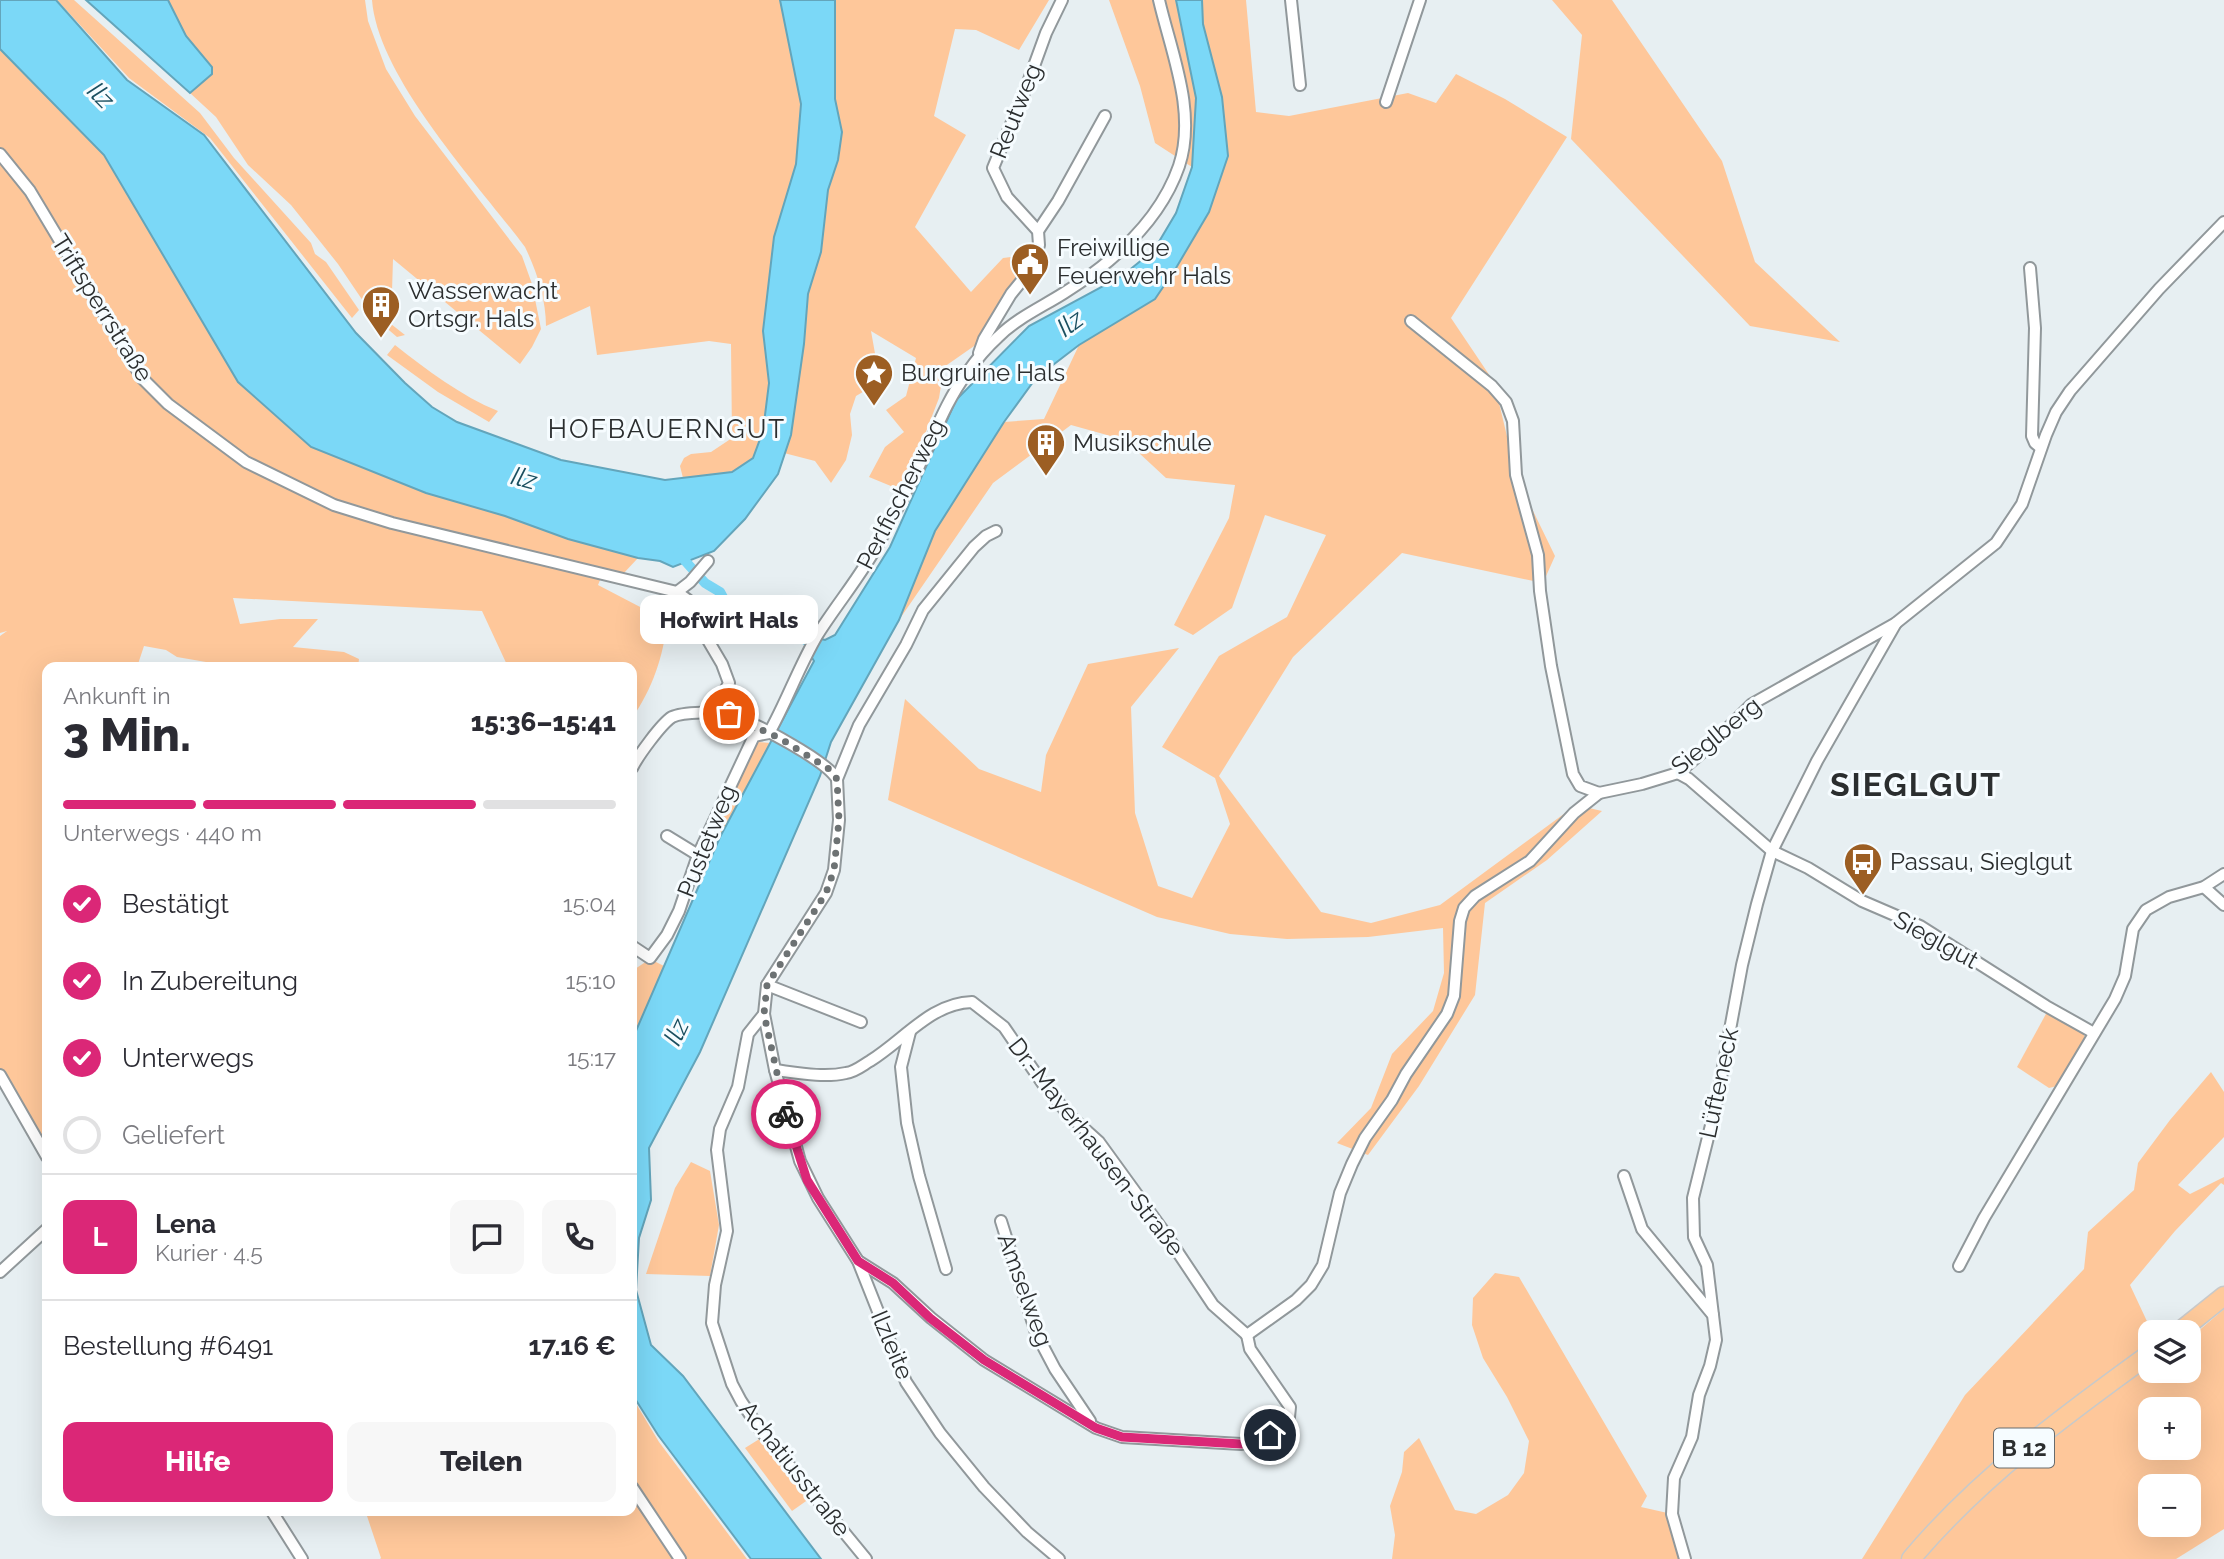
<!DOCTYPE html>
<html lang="de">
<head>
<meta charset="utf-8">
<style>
  body { margin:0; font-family:Raleway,sans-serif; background:#f7f7f7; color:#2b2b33; height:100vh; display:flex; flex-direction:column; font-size:26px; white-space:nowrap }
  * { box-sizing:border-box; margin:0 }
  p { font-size:23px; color:#7c7c81 }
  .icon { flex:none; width:38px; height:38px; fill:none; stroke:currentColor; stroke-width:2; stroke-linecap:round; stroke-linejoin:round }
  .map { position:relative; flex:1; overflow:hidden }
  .side { position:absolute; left:42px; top:662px; width:595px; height:854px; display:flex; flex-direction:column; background:#fff; border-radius:14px; box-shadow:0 7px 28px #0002 }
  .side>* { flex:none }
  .fabs { position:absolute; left:2138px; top:1320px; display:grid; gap:14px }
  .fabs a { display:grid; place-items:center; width:63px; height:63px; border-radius:14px; background:#fff; box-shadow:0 7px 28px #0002; font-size:35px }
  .pin { position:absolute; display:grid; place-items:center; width:60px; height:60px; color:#fff; margin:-30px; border:4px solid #fff; border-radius:50%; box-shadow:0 2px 7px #0007 }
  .courier { position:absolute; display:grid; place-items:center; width:70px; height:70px; margin:-35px; border:5px solid #db2777; border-radius:50%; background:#fff; color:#222; box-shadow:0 2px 9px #0007 }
  .bubble { position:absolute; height:49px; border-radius:14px; background:#fff; box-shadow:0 7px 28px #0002; font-size:23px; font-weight:800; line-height:49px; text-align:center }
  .summary em { font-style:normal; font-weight:800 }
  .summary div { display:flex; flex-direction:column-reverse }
  .summary { display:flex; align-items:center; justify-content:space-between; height:119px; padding:0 21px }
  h1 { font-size:46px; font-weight:800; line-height:52px }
  .bar { display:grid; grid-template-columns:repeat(4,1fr); gap:10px 7px; align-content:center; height:84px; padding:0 21px }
  .bar i { height:9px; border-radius:5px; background:#e1e1e2 }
  .bar .selected { background:#db2777 }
  .bar p { grid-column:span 4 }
  .line { display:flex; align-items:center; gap:18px; padding:0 21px; border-top:2px solid #e1e1e2 }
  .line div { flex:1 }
  .round { display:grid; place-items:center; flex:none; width:74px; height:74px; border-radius:14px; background:#f7f7f7 }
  ol { padding:0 21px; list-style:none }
  li { display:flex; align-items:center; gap:21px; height:77px }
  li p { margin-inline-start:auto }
  li .icon { padding:7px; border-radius:50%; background:#db2777; color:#fff; stroke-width:4 }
  li:last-child { color:#7c7c81 }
  li i { width:38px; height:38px; border:4px solid #e1e1e2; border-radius:50% }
  .cta { display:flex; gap:14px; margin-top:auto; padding:14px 21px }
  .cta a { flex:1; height:80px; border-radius:14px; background:#db2777; color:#fff; font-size:28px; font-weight:800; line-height:80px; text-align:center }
  .cta a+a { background:#f7f7f7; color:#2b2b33 }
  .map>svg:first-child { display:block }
  .green { fill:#fec79a; fill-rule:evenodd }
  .water { fill:#7bd8f7; stroke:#63a5bb; stroke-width:2 }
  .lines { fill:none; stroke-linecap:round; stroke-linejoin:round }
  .canal { stroke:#7bd8f7; stroke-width:10 }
  .street-casing { stroke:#91989b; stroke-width:14 }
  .primary-casing { stroke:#c8c9c9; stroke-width:21 }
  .street { stroke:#fff; stroke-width:10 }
  .primary { stroke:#feca9b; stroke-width:18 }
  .done { stroke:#6d7273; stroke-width:7; stroke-dasharray:0 12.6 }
  .route { stroke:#db2777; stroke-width:9 }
  .labels { text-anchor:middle; stroke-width:6; stroke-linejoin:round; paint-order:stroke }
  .shield { fill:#f6fcff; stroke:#686c6d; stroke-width:2 }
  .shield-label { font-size:23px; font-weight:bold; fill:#2b2e2f }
  .street-label { font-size:24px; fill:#2b2e2f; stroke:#f6fcff }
  .poi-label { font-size:24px; fill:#2b2e2f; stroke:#f6fcff; text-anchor:start }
  .water-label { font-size:26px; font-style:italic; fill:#1a4f60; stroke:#f6fcff }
  .neighbourhood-label { font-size:26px; letter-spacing:2px; fill:#2b2e2f; stroke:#f6fcff }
  .district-label { font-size:32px; font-weight:bold; letter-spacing:2px; fill:#2b2e2f; stroke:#f6fcff }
</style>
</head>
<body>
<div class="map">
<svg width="2224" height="1559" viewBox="0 0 2224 1559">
  <rect width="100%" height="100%" fill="#e7eff2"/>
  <g class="green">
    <path d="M 57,0 L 74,0 L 200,113 L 234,158 L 311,243 L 315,254 L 326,262 L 359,310 L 352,318 L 210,138 L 129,78 Z"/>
    <path d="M 168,0 L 365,0 L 368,21 L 386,69 L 415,116 L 522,256 L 532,284 L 541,329 L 532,347 L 520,364 L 393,259 L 391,324 L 405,335 L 397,337 L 383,325 L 361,298 L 338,264 L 291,205 L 248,165 L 216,117 L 190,93 L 212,74 L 212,67 L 186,36 Z"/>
    <path d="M 372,0 L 780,0 L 801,104 L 796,164 L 774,237 L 763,331 L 769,383 L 763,431 L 753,458 L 732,472 L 683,478 L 680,466 L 684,458 L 691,454 L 711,452 L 732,438 L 731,344 L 709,341 L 597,355 L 590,306 L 546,326 C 546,299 537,272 525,247 C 478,184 378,78 372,0 Z"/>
    <path d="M 835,0 L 1049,0 L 1019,50 L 976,30 L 955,29 L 934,116 L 966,135 L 915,227 L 971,292 L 1003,258 L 1011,257 L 1029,244 L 1032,261 L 977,344 L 944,367 L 939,398 L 903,491 L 869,477 L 885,447 L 904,432 L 886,410 L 906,396 L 916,358 L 871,331 L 876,359 L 864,367 L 873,386 L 856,396 L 850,414 L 852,435 L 846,460 L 831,483 L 815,461 L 784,453 L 791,435 L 804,344 L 808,294 L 821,252 L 828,190 L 838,160 L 842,132 L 835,99 Z"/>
    <path d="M 1109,0 L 1176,0 L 1196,98 L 1192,167 L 1155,143 L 1140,86 Z"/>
    <path d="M 1202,0 L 1246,0 L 1256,112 L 1289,116 L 1408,93 L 1436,103 L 1456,74 L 1505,99 L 1567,137 L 1451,318 L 1494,382 L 1517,478 L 1555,556 L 1543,583 L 1402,553 L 1293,657 L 1219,776 L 1321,912 L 1371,923 L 1440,905 L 1576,805 L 1602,811 L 1547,860 L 1485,903 L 1475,995 L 1419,1086 L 1368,1155 L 1337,1143 L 1371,1108 L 1392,1054 L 1433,1011 L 1444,973 L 1443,928 L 1368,937 L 1287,939 L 1230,934 L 1157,917 L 888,800 L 905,699 L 979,769 L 1041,792 L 1046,755 L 1088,664 L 1179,648 L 1131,707 L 1135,813 L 1158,886 L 1192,898 L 1230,824 L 1215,778 L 1162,747 L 1219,656 L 1287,617 L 1326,535 L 1265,515 L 1232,608 L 1193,635 L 1174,625 L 1229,518 L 1235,485 L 1166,478 L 1125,440 L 1071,425 L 993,483 L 899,620 L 935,531 L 1004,422 L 1044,419 L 1079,345 L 1155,299 L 1209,212 Z"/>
    <path d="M 1552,0 L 1612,0 L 1722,161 L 1755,262 L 1840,342 L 1750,326 L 1571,139 L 1582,35 Z"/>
    <path d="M 0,49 L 104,155 L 238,382 L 311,447 L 426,493 L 505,516 L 568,539 L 638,558 L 623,574 L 605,568 L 598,585 L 667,621 C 664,655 652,690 632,718 L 632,667 L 508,667 L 482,611 L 233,598 L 240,624 L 280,619 L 318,619 L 293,647 L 344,652 L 359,659 L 358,667 L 216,667 L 206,662 L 177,657 L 166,650 L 144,646 L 137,667 L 47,667 L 47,1146 L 0,1071 L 0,636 L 7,631 L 0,633 Z"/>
    <path d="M 395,345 C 427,370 461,396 498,411 L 489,422 L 438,392 L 387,355 Z"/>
    <path d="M 758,742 L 770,743 L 720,837 L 705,842 Z"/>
    <path d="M 650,959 L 666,967 L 632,1040 L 632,971 Z"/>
    <path d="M 2047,1012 L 2084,1034 L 2085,1040 L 2057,1086 L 2049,1088 L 2017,1067 Z"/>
    <path d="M 2211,1072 L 2224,1092 L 2224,1137 L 2178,1185 L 2190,1194 L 2224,1177 L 2224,1185 L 2221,1183 L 2175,1231 L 2130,1285 L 2152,1332 L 2151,1370 L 2189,1370 L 2189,1334 L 2196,1333 L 2224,1309 L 2224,1529 L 2176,1559 L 1862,1559 L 1965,1395 L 2084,1269 L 2088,1232 L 2134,1190 L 2138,1163 L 2170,1120 ZM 2151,1409 L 2189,1409 L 2189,1447 L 2151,1447 ZM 2151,1486 L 2189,1486 L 2189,1524 L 2151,1524 Z"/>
    <path d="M 691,1162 L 710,1171 L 719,1225 L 710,1276 L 646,1274 L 675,1188 Z"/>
    <path d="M 1495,1273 L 1519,1277 L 1647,1496 L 1641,1507 L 1672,1514 L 1685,1559 L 1392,1559 L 1395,1535 L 1390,1506 L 1402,1472 L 1404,1452 L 1419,1438 L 1455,1510 L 1476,1514 L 1508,1495 L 1524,1473 L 1529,1441 L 1507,1397 L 1483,1358 L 1472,1325 L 1473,1298 Z"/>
    <path d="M 632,1397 L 659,1442 L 747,1559 L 380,1559 L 381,1558 L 365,1510 L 632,1510 Z"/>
    <path d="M 761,1438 L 809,1499 L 792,1511 L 745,1448 Z"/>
  </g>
  <g class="water">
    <path d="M 0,0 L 56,0 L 127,80 L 204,135 L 356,333 L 405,383 L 432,407 L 457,422 L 561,460 L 665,480 L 732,472 L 753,458 L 763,431 L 769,383 L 763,331 L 774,237 L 796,164 L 801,104 L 780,0 L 835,0 L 835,99 L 842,132 L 838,160 L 828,190 L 821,252 L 808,294 L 804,344 L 791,435 L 778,474 L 745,519 L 714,551 L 673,567 L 660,561 L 638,558 L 568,539 L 505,516 L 426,493 L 311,447 L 238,382 L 104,155 L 0,49 Z"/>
    <path d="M 86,0 L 168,0 L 186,36 L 212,67 L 212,74 L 190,93 Z"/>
    <path d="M 1176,0 L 1202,0 L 1203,24 L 1222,97 L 1228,156 L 1209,212 L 1176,268 L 1155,299 L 1079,345 L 1036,378 L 1004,422 L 935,531 L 899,620 L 831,742 L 820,776 L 700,1052 L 649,1148 L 651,1200 L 639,1238 L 636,1290 L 651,1345 L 683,1376 L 821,1559 L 751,1559 L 658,1435 L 632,1394 L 632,1040 L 720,837 L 814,661 L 809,653 L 817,638 L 825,640 L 835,635 L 890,547 L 956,400 L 1029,326 L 1122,276 L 1154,250 L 1176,213 L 1192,167 L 1196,98 Z"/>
  </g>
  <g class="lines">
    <g class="canal">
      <path d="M 678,553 L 705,583 L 720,592 L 737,623 L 745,624"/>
      <path d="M 791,635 L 804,639 L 818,649"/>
    </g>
    <g class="street-casing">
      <g id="street">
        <path d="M 1291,0 L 1300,85"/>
        <path d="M 1386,102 L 1420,0"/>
        <path d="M 0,154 L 30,191 L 142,378 L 168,404 L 246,462 L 334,505 L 392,523 L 677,592 L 688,600 L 699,625 L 722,664 L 729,683 L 713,713"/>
        <path d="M 1038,231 L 1058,201 L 1105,116"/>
        <path d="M 2030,268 L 2035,328 L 2032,436 L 2035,443 L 2041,448"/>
        <path d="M 1411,321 L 1492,386 L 1506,402 L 1513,421 L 1516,475 L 1538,555 L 1540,591 L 1551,666 L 1573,774 L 1580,786 L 1599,793 L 1642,784 L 1678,773 L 1712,744 L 1752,704 L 1896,623 L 1996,543 L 2022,504 L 2046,435 L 2056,412 L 2070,391 L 2159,289 L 2224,222"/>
        <path d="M 979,353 L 984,339 L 1011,294 L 1032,268 L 1039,245 L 1038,231 L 1007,197 L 993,168 L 1026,88 L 1046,33 L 1062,0"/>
        <path d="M 996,531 L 986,536 L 974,547 L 923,610 L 906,645 L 859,725 L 837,779 L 839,820 L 834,870 L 826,893 L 767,985 L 764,1014 L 775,1070 L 800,1161 L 818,1198 L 858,1261 L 906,1382 L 940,1433 L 984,1487 L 1027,1532 L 1059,1559"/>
        <path d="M 677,592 L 690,582 L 708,561"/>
        <path d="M 769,733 C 787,701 799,666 818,634 C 839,601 864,572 882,537 C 895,513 907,490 919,466 C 934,435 946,401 967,373 C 976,360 987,347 998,337 C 1017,318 1042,307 1064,293 C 1112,263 1160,221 1179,166 C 1197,112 1171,52 1159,0"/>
        <path d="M 632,768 C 638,756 661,724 672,717 C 682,712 720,711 731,715 C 753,722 826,760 837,779"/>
        <path d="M 1678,773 L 1689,779 L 1772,851 L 1808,868 L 1862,901 L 1920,926 L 2046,1006 L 2094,1033"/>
        <path d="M 667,836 L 698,855"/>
        <path d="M 2204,887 L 2224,905"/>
        <path d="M 632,946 L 650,958 L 667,935 L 679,911 L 698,855 L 754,736 L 769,733"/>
        <path d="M 767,985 L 861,1022"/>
        <path d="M 764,1014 L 748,1034 L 738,1087 L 720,1129 L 717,1150 L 727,1231 L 715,1285 L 712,1323 L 732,1384 L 741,1401 L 761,1431 L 866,1559"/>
        <path d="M 910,1032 L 901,1067 L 907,1123 L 919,1176 L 946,1269"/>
        <path d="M 775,1070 C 798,1073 824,1078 846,1073 C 855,1072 863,1065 870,1061 C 904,1040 931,1003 972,1002 L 1004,1027 L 1043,1084 L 1069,1115 L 1099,1142 L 1165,1233 L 1213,1305 L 1247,1335"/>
        <path d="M 0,1075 L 47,1157"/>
        <path d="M 1624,1176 L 1642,1229 L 1713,1315 L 1716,1340 L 1710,1366 L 1699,1395 L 1692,1437 L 1674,1478 L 1672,1514 L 1685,1559"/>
        <path d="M 1001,1221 L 1036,1333 L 1055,1369 L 1090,1421"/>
        <path d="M 858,1261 L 893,1283 L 931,1318 L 984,1360 L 1096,1428 L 1122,1437 L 1241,1444 C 1263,1441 1274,1431 1289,1417 L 1290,1407 L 1250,1349 L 1247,1335"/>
        <path d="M 1959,1266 L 1984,1218 L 2115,999 L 2125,976 L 2133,929 L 2146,910 L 2169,897 L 2204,887 L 2224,874"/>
        <path d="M 0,1272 L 47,1229"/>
        <path d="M 1713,1315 L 1707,1265 L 1694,1237 L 1693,1198 L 1716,1105 L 1742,965 L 1757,904 L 1772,851 L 1817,761 L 1896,623"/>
        <path d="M 1247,1335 L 1296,1300 L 1311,1285 L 1323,1265 L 1340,1193 L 1352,1164 L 1365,1138 L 1392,1100 L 1406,1074 L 1447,1014 L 1454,996 L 1460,921 L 1464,908 L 1475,896 L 1530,861 L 1574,813 L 1599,793"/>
        <path d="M 632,1487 L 680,1559"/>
        <path d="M 271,1510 L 302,1559"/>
      </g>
    </g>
    <g class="primary-casing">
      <g id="primary">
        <path d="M 2179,1332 L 2224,1296"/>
        <path d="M 1911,1559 C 1979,1478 2065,1415 2151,1353"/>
      </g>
    </g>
    <use href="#street" class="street"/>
    <use href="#primary" class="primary"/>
  </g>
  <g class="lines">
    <path class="done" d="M 729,714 L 781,739 L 829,769 L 837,779 L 839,820 L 834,870 L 826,893 L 767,985 L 764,1014 L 786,1114"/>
    <path class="route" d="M 786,1114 L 807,1180 L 858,1261 L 893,1283 L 930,1318 L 984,1360 L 1096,1428 L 1122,1437 L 1241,1444 L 1255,1442 L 1270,1435"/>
  </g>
  <defs>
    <g id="civic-pin" transform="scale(2.0125)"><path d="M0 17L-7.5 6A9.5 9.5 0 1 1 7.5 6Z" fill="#9c5e23" stroke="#f6fcff"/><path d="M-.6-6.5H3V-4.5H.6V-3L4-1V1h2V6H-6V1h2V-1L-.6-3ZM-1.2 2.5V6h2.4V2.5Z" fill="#fff"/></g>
    <g id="building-pin" transform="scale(2.0125)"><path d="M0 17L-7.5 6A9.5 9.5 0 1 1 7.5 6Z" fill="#9c5e23" stroke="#f6fcff"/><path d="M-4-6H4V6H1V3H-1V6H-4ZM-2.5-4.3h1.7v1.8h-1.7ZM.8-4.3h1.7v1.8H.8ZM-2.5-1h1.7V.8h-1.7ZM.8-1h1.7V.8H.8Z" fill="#fff"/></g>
    <g id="sight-pin" transform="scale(2.0125)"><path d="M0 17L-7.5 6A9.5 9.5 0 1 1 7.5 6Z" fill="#9c5e23" stroke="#f6fcff"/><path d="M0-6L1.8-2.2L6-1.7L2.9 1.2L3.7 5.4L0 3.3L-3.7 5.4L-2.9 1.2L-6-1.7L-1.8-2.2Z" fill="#fff"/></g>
    <g id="bus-pin" transform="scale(2.0125)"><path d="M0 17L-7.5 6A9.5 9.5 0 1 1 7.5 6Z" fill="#9c5e23" stroke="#f6fcff"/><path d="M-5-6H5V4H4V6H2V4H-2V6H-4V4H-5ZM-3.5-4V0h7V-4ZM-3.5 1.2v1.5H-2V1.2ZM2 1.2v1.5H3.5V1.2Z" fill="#fff"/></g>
  </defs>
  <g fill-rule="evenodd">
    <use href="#civic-pin" x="1030" y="262"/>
    <use href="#building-pin" x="381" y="305"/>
    <use href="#sight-pin" x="874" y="373"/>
    <use href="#building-pin" x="1046" y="443"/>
    <use href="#bus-pin" x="1863" y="862"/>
  </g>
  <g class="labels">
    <rect class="shield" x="1994" y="1428.5" width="60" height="39" rx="5"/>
    <g class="shield-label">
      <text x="2024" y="1456">B 12</text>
    </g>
    <g class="street-label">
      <text transform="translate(1016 111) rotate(-68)" y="8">Reutweg</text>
      <text transform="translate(102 308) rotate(58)" y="8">Triftsperrstraße</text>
      <text transform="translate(901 494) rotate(-63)" y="8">Perlfischerweg</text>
      <text transform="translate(1716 736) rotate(-39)" y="8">Sieglberg</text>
      <text transform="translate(707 841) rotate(-68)" y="8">Pustetweg</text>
      <text transform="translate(1936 940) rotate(29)" y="8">Sieglgut</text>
      <text transform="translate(1719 1083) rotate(-78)" y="8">Lüfteneck</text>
      <text transform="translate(1096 1147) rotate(52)" y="8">Dr.-Mayerhausen-Straße</text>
      <text transform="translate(1025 1290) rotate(70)" y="8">Amselweg</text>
      <text transform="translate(892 1345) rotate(67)" y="8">Ilzleite</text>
      <text transform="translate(795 1469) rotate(52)" y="8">Achatiusstraße</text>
    </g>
    <g class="poi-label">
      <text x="1057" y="256">Freiwillige<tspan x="1057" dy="28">Feuerwehr Hals</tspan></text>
      <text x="408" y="299">Wasserwacht<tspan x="408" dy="28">Ortsgr. Hals</tspan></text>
      <text x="901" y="381">Burgruine Hals</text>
      <text x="1073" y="451">Musikschule</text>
      <text x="1890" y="870">Passau, Sieglgut</text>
    </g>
    <g class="water-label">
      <text transform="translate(101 95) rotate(45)" y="9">Ilz</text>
      <text transform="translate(1070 323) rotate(-36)" y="9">Ilz</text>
      <text transform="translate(524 478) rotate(15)" y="9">Ilz</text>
      <text transform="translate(676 1032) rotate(-65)" y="9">Ilz</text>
    </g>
    <g class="neighbourhood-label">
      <text x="667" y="438">HOFBAUERNGUT</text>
    </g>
    <g class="district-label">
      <text x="1916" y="796">SIEGLGUT</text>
    </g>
  </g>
</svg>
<div class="fabs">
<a><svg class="icon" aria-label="layers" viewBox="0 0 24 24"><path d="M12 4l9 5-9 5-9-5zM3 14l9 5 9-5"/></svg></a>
<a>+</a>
<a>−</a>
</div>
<div class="pin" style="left:729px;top:714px;background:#ea580c"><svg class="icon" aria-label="bag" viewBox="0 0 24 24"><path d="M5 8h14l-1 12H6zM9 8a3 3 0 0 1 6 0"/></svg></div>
<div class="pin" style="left:1270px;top:1435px;background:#1f2937"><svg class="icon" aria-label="home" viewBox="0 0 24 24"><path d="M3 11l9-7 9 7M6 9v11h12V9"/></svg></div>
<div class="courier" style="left:786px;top:1114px"><svg class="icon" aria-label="bike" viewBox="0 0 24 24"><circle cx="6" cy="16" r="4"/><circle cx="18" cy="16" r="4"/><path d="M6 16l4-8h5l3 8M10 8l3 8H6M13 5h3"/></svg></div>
<div class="bubble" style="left:640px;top:595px;width:178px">Hofwirt Hals</div>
<section class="side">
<div class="summary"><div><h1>3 Min.</h1><p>Ankunft in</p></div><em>15:36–15:41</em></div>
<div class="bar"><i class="selected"></i><i class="selected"></i><i class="selected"></i><i></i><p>Unterwegs · 440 m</p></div>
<ol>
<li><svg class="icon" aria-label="check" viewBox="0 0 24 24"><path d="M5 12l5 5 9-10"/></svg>Bestätigt<p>15:04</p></li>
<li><svg class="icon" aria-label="check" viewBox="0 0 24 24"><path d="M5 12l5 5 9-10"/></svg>In Zubereitung<p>15:10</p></li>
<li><svg class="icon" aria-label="check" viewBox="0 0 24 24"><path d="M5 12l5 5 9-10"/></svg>Unterwegs<p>15:17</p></li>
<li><i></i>Geliefert</li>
</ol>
<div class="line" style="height:126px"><b class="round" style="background:#db2777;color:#fff">L</b><div><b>Lena</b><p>Kurier · 4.5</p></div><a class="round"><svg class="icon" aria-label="chat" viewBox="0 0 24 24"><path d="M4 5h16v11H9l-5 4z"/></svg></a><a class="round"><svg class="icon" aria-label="phone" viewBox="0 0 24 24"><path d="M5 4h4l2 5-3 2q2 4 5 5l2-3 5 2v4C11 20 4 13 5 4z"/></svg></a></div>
<div class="line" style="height:91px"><div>Bestellung #6491</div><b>17.16 €</b></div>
<div class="cta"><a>Hilfe</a><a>Teilen</a></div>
</section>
</div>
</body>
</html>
